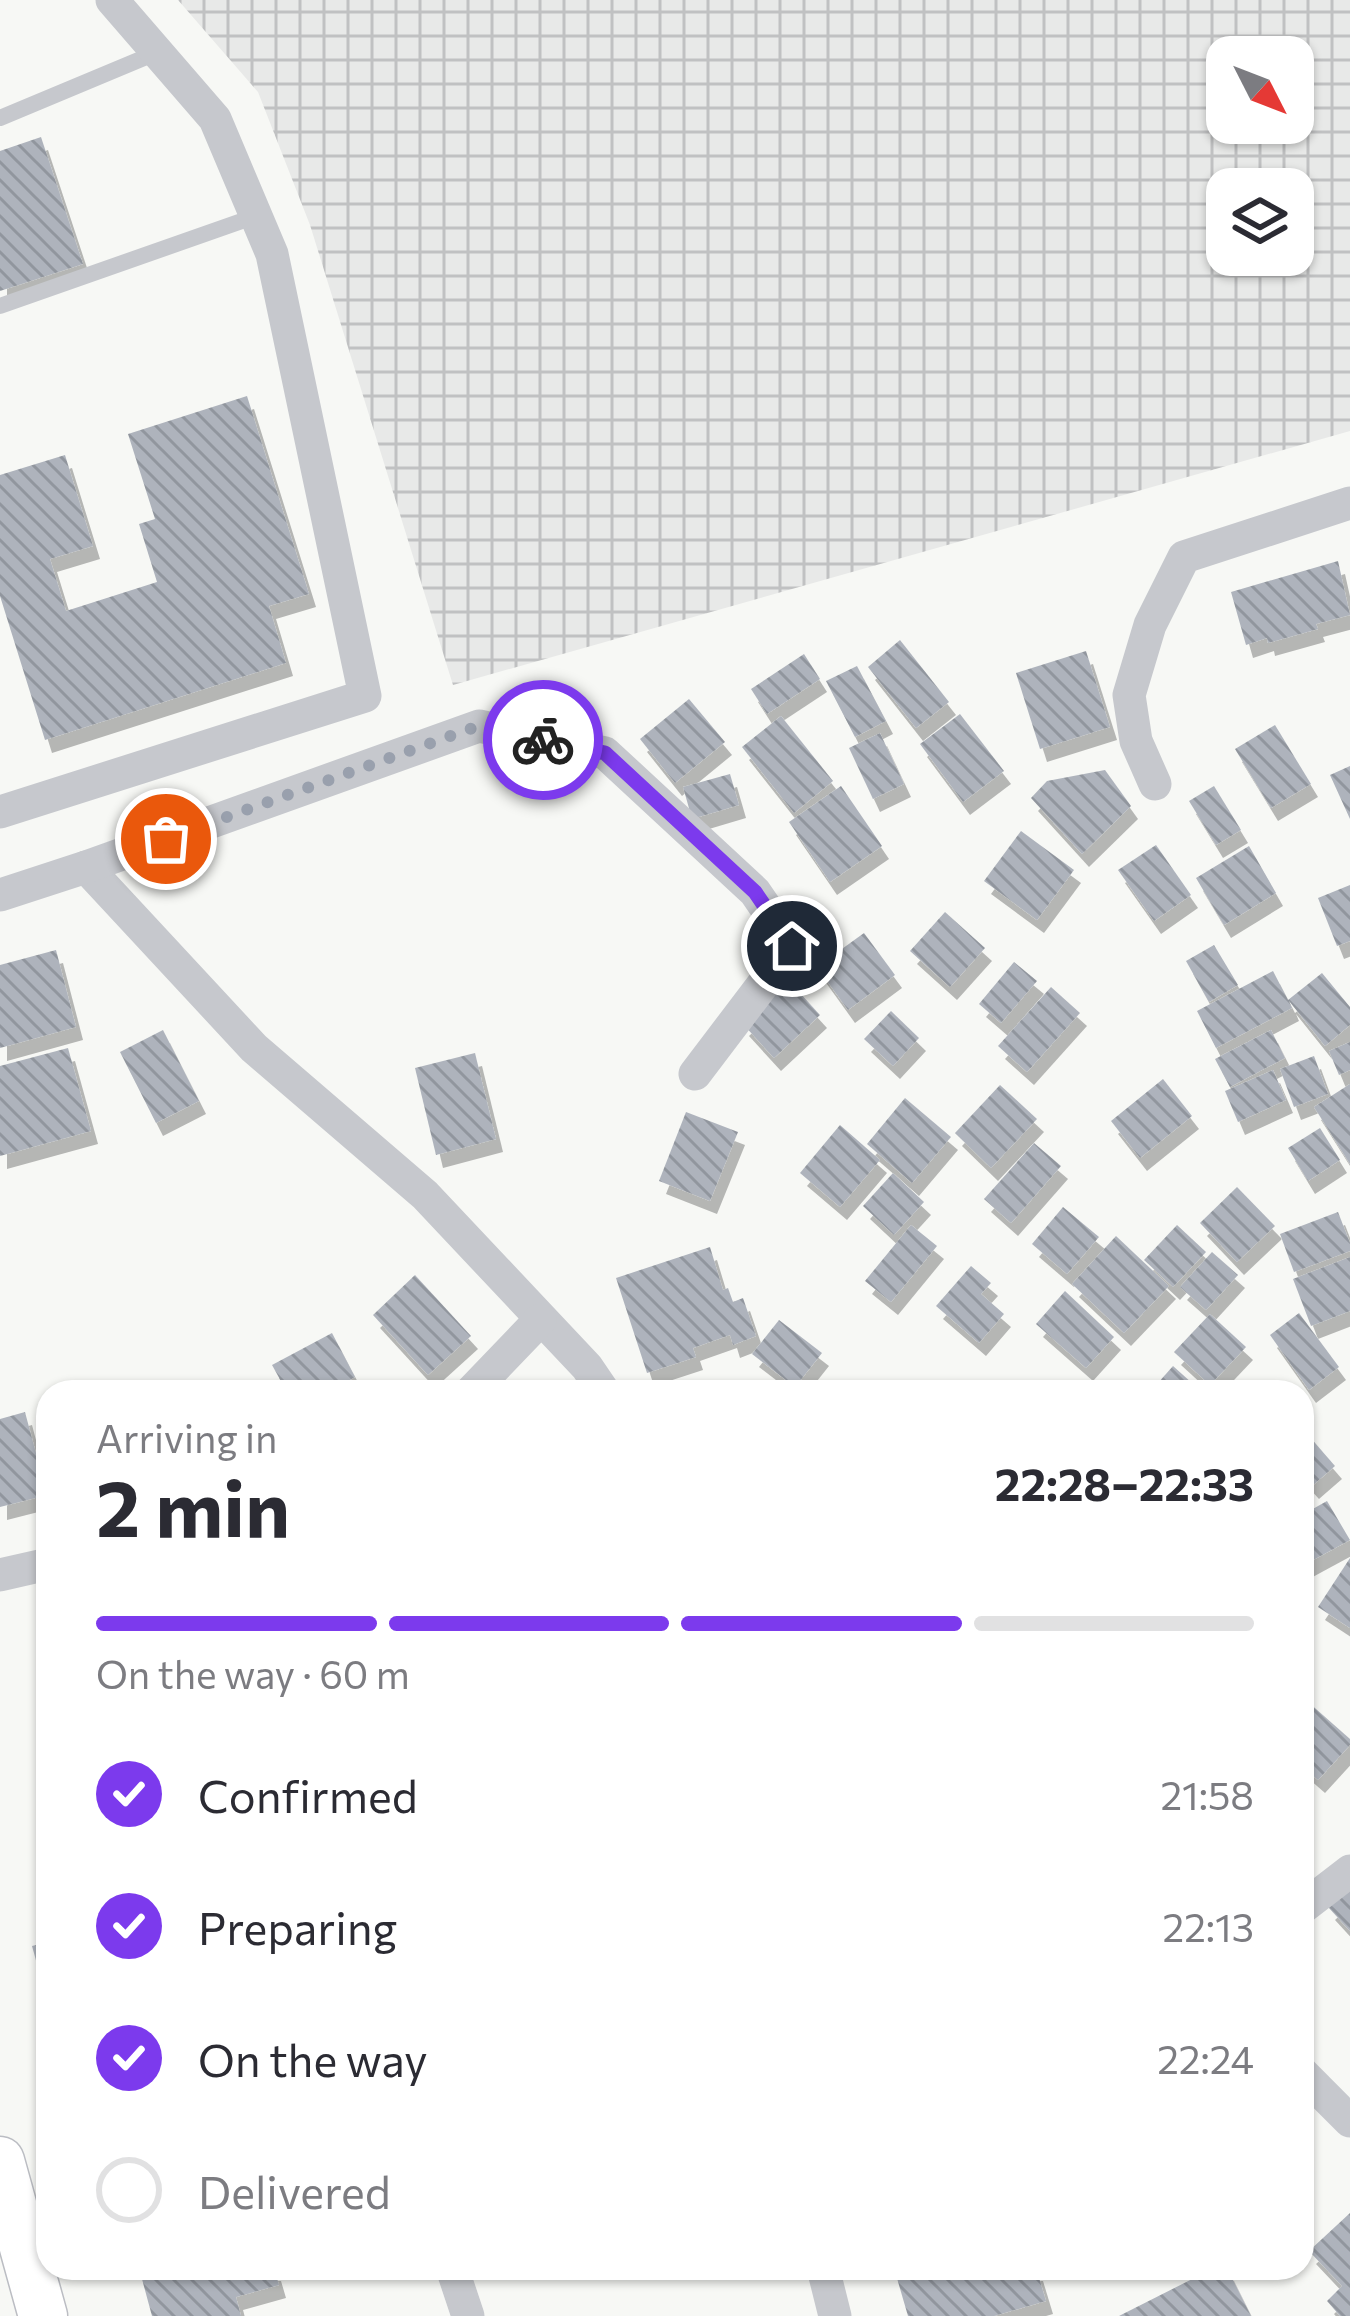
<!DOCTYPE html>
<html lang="en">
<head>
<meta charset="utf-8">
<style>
  body { margin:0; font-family:Commissioner,sans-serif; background:#f2f2f3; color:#2b2b33; height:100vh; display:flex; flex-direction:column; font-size:45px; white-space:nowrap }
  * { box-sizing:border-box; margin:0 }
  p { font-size:39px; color:#7c7c81 }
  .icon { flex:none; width:66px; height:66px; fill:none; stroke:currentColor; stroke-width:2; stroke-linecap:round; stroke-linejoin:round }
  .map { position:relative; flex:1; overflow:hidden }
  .side { position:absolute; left:36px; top:1380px; width:1278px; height:900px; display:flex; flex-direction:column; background:#fff; border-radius:36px; box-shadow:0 3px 9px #0004 }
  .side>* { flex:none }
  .needle { width:78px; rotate:132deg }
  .fabs { position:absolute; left:1206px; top:36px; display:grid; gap:24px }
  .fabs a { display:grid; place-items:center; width:108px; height:108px; border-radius:24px; background:#fff; box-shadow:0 3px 9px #0004; font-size:60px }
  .pin { position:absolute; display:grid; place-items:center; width:102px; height:102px; color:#fff; margin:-51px; border:6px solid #fff; border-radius:50%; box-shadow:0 3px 12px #0007 }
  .courier { position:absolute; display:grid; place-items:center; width:120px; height:120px; margin:-60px; border:9px solid #7c3aed; border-radius:50%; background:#fff; color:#222; box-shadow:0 3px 15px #0007 }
  .summary em { font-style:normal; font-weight:700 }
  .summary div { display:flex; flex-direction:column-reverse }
  .summary { display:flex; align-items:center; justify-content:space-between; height:204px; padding:0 60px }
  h1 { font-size:78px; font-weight:700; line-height:90px }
  .bar { display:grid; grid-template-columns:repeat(4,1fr); gap:18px 12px; align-content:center; height:144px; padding:0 60px }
  .bar i { height:15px; border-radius:9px; background:#e1e1e2 }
  .bar .current { background:#7c3aed }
  .bar p { grid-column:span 4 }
  ol { padding:0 60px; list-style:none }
  li { display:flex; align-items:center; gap:36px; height:132px }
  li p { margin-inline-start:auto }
  li .icon { padding:12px; border-radius:50%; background:#7c3aed; color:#fff; stroke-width:4 }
  li:last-child { color:#7c7c81 }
  li i { width:66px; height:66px; border:6px solid #e1e1e2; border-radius:50% }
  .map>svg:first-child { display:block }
  .industrial { fill:url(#industrial-grid); fill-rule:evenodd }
  .building { fill:url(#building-back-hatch); filter:url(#shadow) }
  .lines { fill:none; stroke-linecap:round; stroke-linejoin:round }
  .secondary-casing { stroke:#bbbdc3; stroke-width:51 }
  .lane { stroke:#c6c8cd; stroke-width:16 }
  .street { stroke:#c6c8cd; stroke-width:33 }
  .secondary { stroke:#fff; stroke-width:48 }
  .done { stroke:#99a0ad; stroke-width:12; stroke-dasharray:0 21.6 }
  .route { stroke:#7c3aed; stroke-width:15 }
</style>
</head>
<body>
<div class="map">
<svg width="1350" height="2316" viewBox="0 0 1350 2316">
  <defs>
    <pattern id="industrial-grid" width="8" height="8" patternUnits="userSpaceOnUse" patternTransform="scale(3)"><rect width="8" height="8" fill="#e8e9e8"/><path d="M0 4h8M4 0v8" fill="none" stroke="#c0c1c2"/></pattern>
    <pattern id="building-back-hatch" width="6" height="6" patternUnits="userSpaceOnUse" patternTransform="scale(3)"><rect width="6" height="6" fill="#aeb3bc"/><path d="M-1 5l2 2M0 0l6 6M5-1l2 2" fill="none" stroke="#91969e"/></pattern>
    <filter id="shadow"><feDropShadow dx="7" dy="13" stdDeviation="0" flood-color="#0004"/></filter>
  </defs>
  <rect width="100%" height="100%" fill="#f7f8f5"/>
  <path class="industrial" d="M 178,0 L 1350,0 L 1350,431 L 453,685 L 310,225 L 258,92 ZM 1227,57 L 1293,57 L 1293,123 L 1227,123 ZM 1227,189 L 1293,189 L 1293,255 L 1227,255 Z"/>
  <g class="building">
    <path d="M 41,137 L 83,264 L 0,291 L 0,151 Z"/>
    <path d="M 247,396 L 309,594 L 269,606 L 286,663 L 45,740 L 0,596 L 0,475 L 65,455 L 93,546 L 50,559 L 66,611 L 157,582 L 139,524 L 155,519 L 128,434 Z"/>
    <path d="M 1338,561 L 1350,615 L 1316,624 L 1318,629 L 1268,643 L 1267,638 L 1246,645 L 1231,592 Z"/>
    <path d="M 900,640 L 949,702 L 916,728 L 868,667 Z"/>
    <path d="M 1086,651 L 1110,727 L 1040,749 L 1016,673 Z"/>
    <path d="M 804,654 L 820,679 L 767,714 L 751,689 Z"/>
    <path d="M 857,666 L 886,721 L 855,737 L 826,681 Z"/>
    <path d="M 689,699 L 725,742 L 675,783 L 640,739 Z"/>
    <path d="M 960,714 L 1004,771 L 963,802 L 920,744 Z"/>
    <path d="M 781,716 L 833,781 L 794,813 L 742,747 Z"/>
    <path d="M 1275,725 L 1311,784 L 1271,808 L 1235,749 Z"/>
    <path d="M 880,733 L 904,784 L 873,799 L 849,748 Z"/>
    <path d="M 1350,766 L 1350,819 L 1330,775 Z"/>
    <path d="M 1105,770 L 1131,806 L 1082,854 L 1031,798 L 1047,781 Z"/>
    <path d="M 730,774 L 739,805 L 692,819 L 683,787 Z"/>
    <path d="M 841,786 L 882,846 L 830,882 L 789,822 Z"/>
    <path d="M 1214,786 L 1241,830 L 1216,845 L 1189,801 Z"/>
    <path d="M 1021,831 L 1074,870 L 1037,920 L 984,881 Z"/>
    <path d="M 1156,845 L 1191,895 L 1154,921 L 1118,870 Z"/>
    <path d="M 1249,846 L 1276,893 L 1224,925 L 1196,878 Z"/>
    <path d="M 1350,885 L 1350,941 L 1337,946 L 1318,898 Z"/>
    <path d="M 945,912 L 985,948 L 950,987 L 910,951 Z"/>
    <path d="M 864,933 L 895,975 L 848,1010 L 817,967 Z"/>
    <path d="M 1214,945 L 1238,985 L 1209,1002 L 1186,961 Z"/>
    <path d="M 56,950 L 76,1027 L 0,1048 L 0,965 Z"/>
    <path d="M 1014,962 L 1037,981 L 1001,1023 L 979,1004 Z"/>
    <path d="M 1273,971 L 1288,1000 L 1322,973 L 1350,1007 L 1350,1025 L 1325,1046 L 1289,1001 L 1292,1008 L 1216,1048 L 1197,1011 Z"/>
    <path d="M 788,980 L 820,1015 L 774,1058 L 742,1023 Z"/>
    <path d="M 1051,987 L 1080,1013 L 1027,1072 L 998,1046 Z"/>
    <path d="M 891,1011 L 919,1038 L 893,1066 L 864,1039 Z"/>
    <path d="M 163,1030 L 199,1101 L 156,1123 L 120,1052 Z"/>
    <path d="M 1271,1030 L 1285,1058 L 1230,1087 L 1215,1059 Z"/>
    <path d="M 1350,1042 L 1350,1070 L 1339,1075 L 1329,1051 Z"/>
    <path d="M 68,1048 L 91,1131 L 0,1156 L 0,1066 Z"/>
    <path d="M 475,1053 L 496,1139 L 436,1155 L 415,1068 Z"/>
    <path d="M 1314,1056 L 1328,1094 L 1294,1107 L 1280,1069 Z"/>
    <path d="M 1273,1070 L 1286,1100 L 1238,1122 L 1225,1091 Z"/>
    <path d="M 1163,1079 L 1192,1116 L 1140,1158 L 1111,1121 Z"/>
    <path d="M 1350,1084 L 1350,1164 L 1314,1107 Z"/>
    <path d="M 1000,1085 L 1037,1119 L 991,1168 L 955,1133 Z"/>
    <path d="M 905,1098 L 951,1137 L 912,1183 L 867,1144 Z"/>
    <path d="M 686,1112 L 738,1132 L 710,1201 L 659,1181 Z"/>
    <path d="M 840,1125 L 880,1160 L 840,1207 L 800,1173 Z"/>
    <path d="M 1320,1128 L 1340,1160 L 1308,1181 L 1288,1148 Z"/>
    <path d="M 1034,1143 L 1061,1166 L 1011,1223 L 984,1199 Z"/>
    <path d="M 893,1173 L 924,1202 L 894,1235 L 863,1206 Z"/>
    <path d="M 1237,1187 L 1275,1226 L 1237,1262 L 1200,1223 Z"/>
    <path d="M 1063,1207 L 1099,1237 L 1067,1274 L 1032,1244 Z"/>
    <path d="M 1338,1212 L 1350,1243 L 1350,1251 L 1294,1272 L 1280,1234 Z"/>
    <path d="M 911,1225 L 937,1246 L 891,1302 L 865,1281 Z"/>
    <path d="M 1177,1225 L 1206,1252 L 1173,1287 L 1144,1260 Z"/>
    <path d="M 1116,1236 L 1169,1286 L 1124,1333 L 1072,1284 Z"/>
    <path d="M 710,1247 L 723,1290 L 728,1288 L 733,1302 L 743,1298 L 756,1336 L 733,1345 L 730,1335 L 693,1348 L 696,1357 L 647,1373 L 616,1278 Z"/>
    <path d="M 1212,1252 L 1238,1275 L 1206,1310 L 1180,1287 Z"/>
    <path d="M 1350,1257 L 1350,1311 L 1311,1326 L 1293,1279 Z"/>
    <path d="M 971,1266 L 991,1283 L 981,1294 L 1004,1314 L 979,1343 L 936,1306 Z"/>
    <path d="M 415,1275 L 471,1336 L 428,1375 L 373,1315 Z"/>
    <path d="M 1065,1291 L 1114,1337 L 1086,1368 L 1036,1324 Z"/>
    <path d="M 1299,1313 L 1339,1367 L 1309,1390 L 1270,1335 Z"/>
    <path d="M 1210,1314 L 1246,1347 L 1210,1385 L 1174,1352 Z"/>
    <path d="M 779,1320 L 822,1353 L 795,1387 L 752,1354 Z"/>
    <path d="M 332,1333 L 355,1377 L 328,1392 L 287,1392 L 272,1365 Z"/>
    <path d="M 1173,1366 L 1202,1392 L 1150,1392 Z"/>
    <path d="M 25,1412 L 47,1495 L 0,1507 L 0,1419 Z"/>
    <path d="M 1302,1428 L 1335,1466 L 1312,1486 L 1302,1475 Z"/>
    <path d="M 1327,1501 L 1350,1540 L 1302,1566 L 1302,1515 Z"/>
    <path d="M 1350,1558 L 1350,1628 L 1318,1607 Z"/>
    <path d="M 1307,1701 L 1350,1739 L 1350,1745 L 1318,1780 L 1302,1766 L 1302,1707 Z"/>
    <path d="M 1350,1886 L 1350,1931 L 1328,1907 Z"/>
    <path d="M 48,1942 L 48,1999 L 47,2000 L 32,1946 Z"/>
    <path d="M 1350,2213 L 1350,2316 L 1340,2316 L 1327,2301 L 1342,2286 L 1309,2251 Z"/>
    <path d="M 139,2268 L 274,2268 L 279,2285 L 236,2297 L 241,2316 L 152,2316 Z"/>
    <path d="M 894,2268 L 1036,2268 L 1046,2301 L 994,2316 L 908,2316 Z"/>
    <path d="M 1214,2268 L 1227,2268 L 1251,2316 L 1119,2316 Z"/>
  </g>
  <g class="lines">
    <g class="secondary-casing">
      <path id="secondary" d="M 0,2161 L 43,2316"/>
    </g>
    <g class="lane">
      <path d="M 0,118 L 158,52"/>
      <path d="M 0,306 L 256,216"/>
    </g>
    <g class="street">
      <path d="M 1155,784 L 1136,741 L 1129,695 L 1150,625 L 1184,557 L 1350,503"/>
      <path d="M 0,812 L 365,696 L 272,254 L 215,119 L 112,0"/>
      <path d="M 86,867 L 254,1048 L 425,1195 L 587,1367 L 604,1392"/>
      <path d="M 0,895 L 86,867 L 479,726 L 605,753 L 755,892 L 792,946 L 695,1074"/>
      <path d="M 471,1392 L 540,1320"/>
      <path d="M 0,1575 L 48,1564"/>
      <path d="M 1302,1908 L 1350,1871"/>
      <path d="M 1302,2073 L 1350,2121"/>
      <path d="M 452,2268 L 468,2316"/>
      <path d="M 823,2268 L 835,2316"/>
    </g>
    <use href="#secondary" class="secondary"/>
  </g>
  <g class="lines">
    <path class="done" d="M 166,839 L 478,726 L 543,740"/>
    <path class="route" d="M 543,740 L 605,753 L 755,892 L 792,946"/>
  </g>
</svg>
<div class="fabs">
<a><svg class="needle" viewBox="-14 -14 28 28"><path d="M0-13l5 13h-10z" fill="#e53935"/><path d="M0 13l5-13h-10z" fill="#7c7c81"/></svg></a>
<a><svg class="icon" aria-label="layers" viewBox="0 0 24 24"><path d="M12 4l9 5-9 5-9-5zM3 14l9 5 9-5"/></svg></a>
</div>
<div class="pin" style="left:166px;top:839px;background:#ea580c"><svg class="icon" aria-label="bag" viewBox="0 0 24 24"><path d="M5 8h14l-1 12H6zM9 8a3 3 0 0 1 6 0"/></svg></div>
<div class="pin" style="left:792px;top:946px;background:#1f2937"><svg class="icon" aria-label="home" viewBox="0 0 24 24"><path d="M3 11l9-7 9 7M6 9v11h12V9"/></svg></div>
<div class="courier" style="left:543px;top:740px"><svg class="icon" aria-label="bike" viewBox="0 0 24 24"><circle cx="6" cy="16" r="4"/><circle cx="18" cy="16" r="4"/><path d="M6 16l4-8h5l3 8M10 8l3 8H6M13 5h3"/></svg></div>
<section class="side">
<div class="summary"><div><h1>2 min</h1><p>Arriving in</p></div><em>22:28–22:33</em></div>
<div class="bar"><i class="current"></i><i class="current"></i><i class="current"></i><i></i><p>On the way · 60 m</p></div>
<ol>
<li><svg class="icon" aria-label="check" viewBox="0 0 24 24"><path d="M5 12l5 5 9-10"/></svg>Confirmed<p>21:58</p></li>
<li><svg class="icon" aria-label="check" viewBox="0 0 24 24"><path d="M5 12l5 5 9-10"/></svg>Preparing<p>22:13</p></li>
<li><svg class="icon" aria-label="check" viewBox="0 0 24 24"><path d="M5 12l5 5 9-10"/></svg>On the way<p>22:24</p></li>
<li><i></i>Delivered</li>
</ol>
</section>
</div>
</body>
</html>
